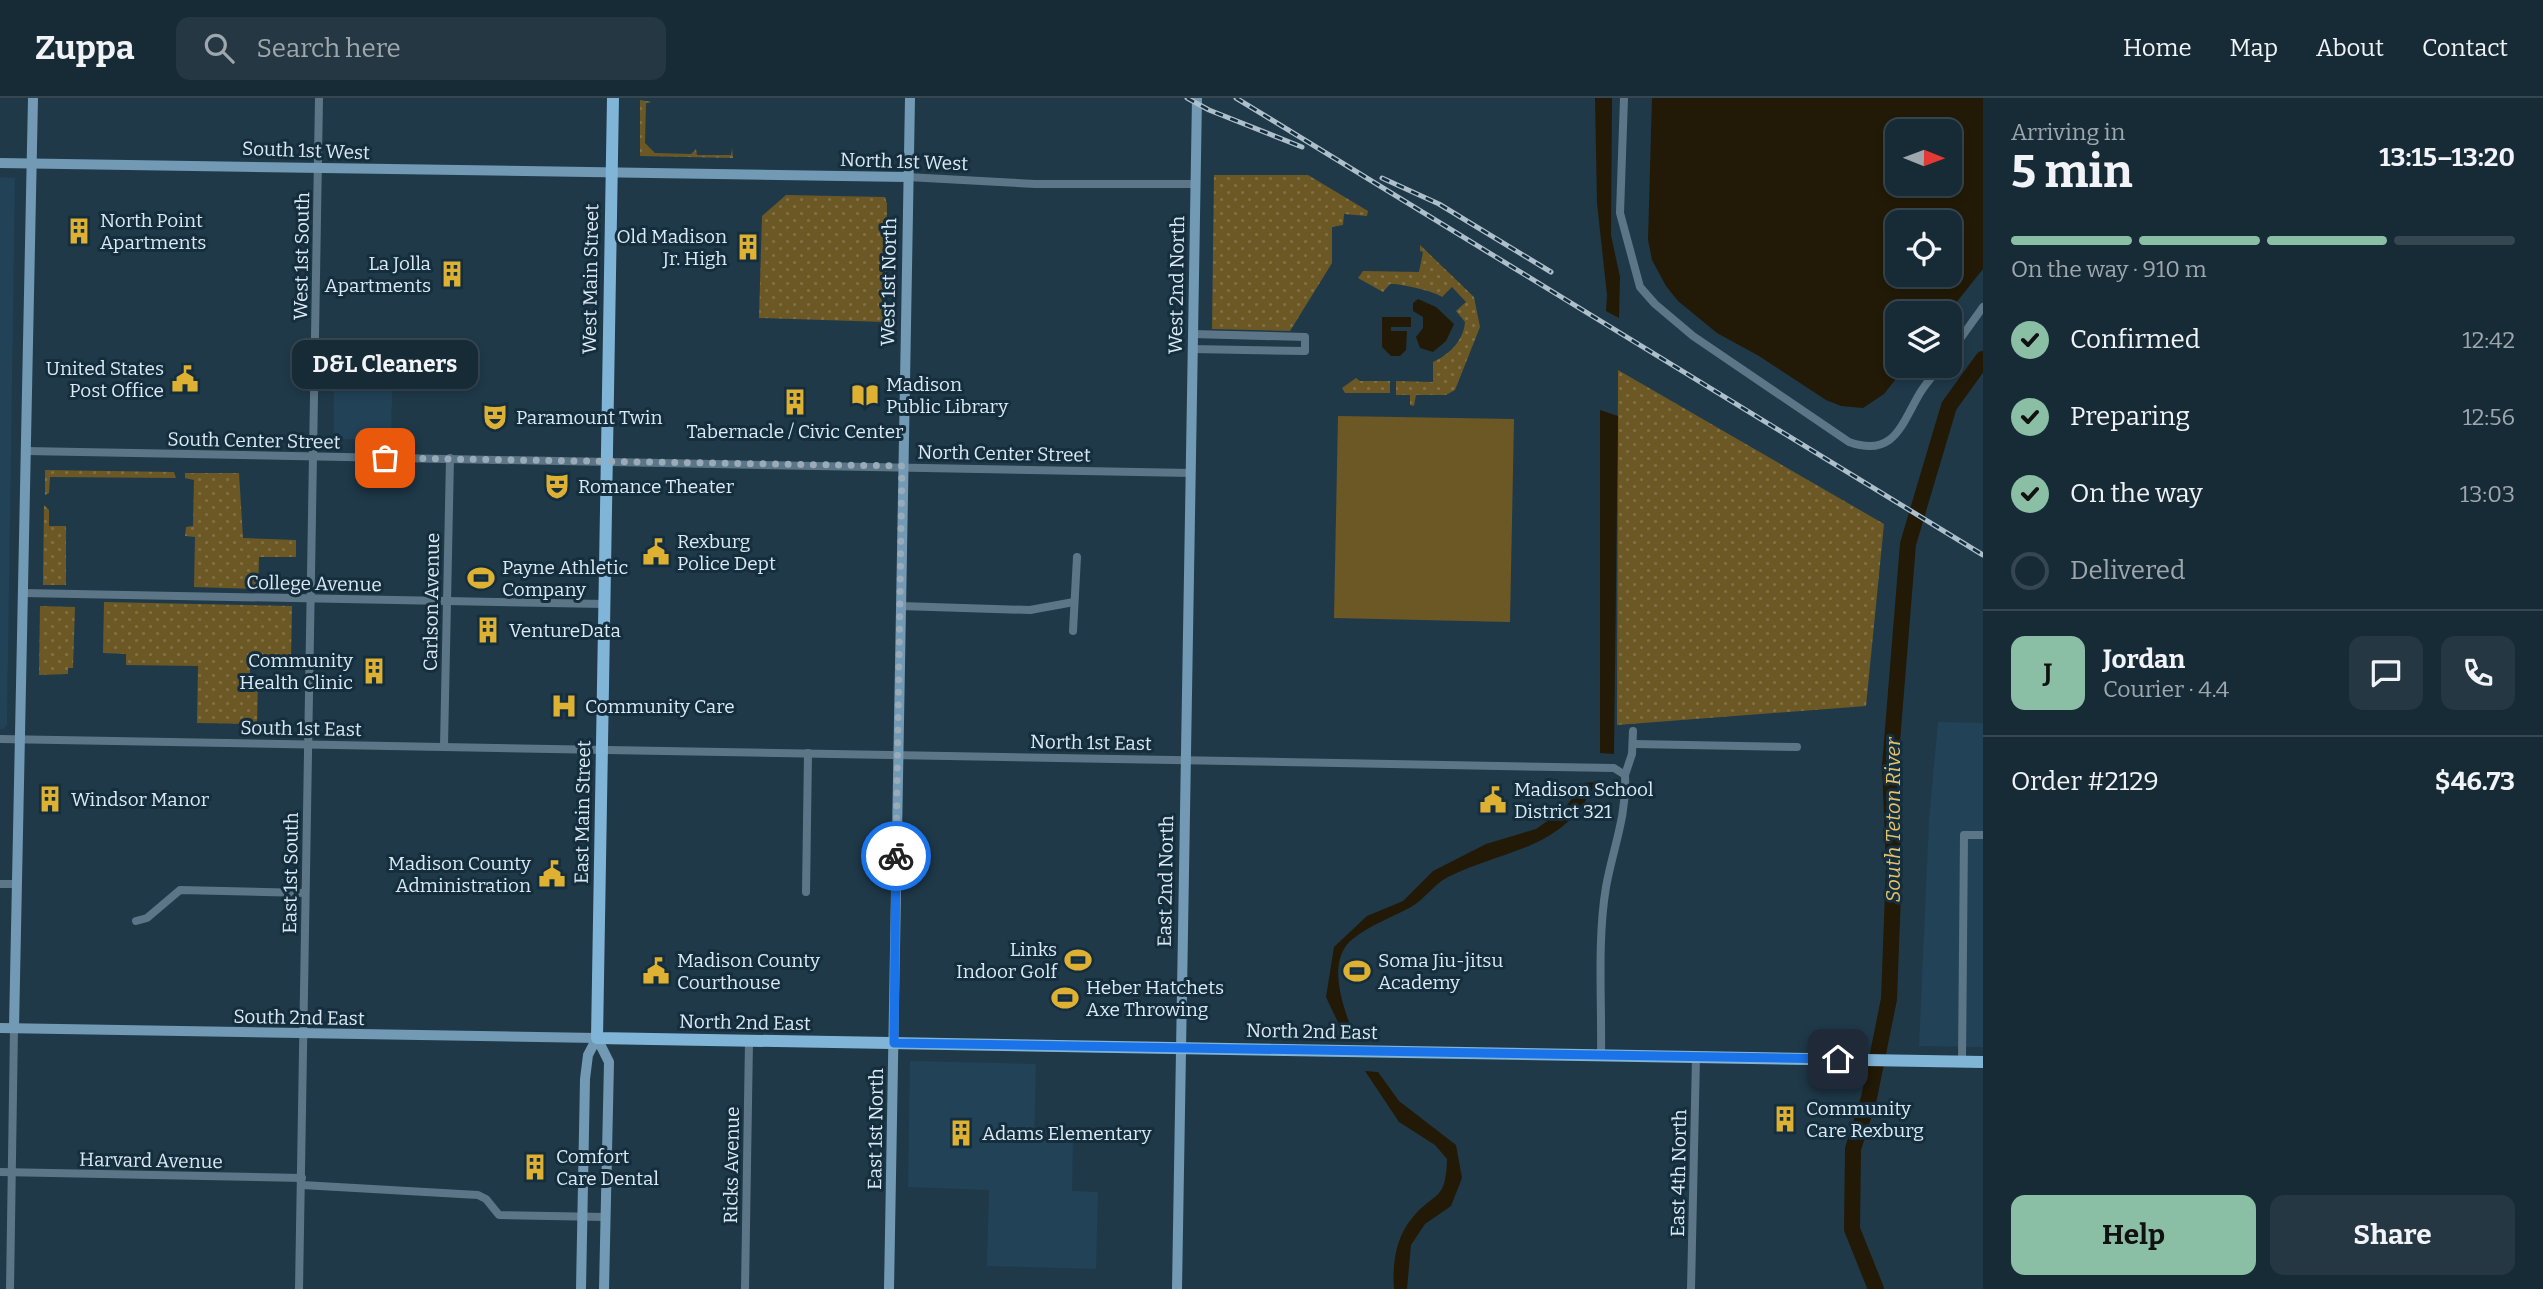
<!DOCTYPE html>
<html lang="en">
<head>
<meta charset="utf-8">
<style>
  body { margin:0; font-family:Bitter,serif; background:#243742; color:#f1f3f6; height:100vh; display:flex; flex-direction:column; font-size:26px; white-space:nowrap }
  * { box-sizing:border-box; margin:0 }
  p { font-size:23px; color:#9ea7ad }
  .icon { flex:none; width:38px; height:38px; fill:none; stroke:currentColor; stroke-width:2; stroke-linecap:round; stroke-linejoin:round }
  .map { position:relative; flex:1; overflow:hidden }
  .panel { display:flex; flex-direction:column; background:#172b37; width:560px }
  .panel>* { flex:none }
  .needle { width:46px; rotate:91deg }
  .tools { position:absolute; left:1885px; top:21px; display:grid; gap:14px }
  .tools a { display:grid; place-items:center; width:77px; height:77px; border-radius:14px; background:#172b37; box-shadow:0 4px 10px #0003,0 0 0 2px #364752; font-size:35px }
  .pin { position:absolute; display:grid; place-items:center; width:60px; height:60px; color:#fff; margin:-30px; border-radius:14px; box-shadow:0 4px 10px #0006 }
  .courier { position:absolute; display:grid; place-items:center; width:70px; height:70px; margin:-35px; border:5px solid #1a73e8; border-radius:50%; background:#fff; color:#222; box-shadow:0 2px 9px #0007 }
  .bubble { position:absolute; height:49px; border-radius:14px; background:#172b37; box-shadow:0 4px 10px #0003,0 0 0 2px #364752; font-size:23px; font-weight:700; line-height:49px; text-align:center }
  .overview em { font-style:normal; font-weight:700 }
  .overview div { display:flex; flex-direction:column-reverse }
  .overview { display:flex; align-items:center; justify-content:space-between; height:119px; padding:0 28px }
  h1 { font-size:46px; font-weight:700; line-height:52px }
  .bar { display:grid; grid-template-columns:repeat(4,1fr); gap:10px 7px; align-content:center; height:84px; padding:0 28px }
  .bar i { height:9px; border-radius:5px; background:#364752 }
  .bar .on { background:#8abfa5 }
  .bar p { grid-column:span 4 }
  .line { display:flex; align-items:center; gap:18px; padding:0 28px; border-top:2px solid #364752 }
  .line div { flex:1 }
  .round { display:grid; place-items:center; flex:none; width:74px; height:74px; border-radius:14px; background:#243742 }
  ol { padding:0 28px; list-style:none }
  li { display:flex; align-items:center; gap:21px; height:77px }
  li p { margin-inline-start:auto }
  li .icon { padding:7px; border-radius:50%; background:#8abfa5; color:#111; stroke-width:4 }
  li:last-child { color:#9ea7ad }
  li i { width:38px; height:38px; border:4px solid #364752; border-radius:50% }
  .action { display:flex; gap:14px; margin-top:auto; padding:14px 28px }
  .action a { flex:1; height:80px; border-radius:14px; background:#8abfa5; color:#111; font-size:28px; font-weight:700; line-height:80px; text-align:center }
  .action a+a { background:#243742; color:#f1f3f6 }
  header { display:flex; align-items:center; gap:42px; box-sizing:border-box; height:98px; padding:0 35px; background:#172b37; border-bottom:2px solid #364752 }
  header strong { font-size:33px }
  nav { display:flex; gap:38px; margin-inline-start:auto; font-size:24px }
  .search { width:490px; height:63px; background:#243742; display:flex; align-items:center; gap:18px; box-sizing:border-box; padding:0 24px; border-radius:14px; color:#9ea7ad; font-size:26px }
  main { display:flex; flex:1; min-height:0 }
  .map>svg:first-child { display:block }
  .built { fill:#224257 }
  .grass { fill:url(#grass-dots) }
  .pitch { fill:#6c5825 }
  .water { fill:#221a06; fill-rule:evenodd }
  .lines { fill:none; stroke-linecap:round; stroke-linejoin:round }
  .river { stroke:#221a06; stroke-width:16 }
  .street { stroke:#5d7687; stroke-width:8 }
  .secondary { stroke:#729ab5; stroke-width:10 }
  .primary { stroke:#81b5d8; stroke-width:12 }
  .rail-casing { stroke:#adbfcb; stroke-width:5 }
  .rail { stroke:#152e3e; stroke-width:2.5; stroke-dasharray:8; stroke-linecap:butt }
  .done { stroke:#99abb8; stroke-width:7; stroke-dasharray:0 12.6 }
  .route { stroke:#1a73e8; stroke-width:9 }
  .labels { text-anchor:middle; stroke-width:6; stroke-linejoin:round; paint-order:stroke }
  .street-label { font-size:19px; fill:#dae9f4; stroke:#152e3e }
  .poi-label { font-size:19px; fill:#dae9f4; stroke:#152e3e; text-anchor:start }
  .water-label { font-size:21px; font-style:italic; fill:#e7c267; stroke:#152e3e }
</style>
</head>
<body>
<header>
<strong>Zuppa</strong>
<div class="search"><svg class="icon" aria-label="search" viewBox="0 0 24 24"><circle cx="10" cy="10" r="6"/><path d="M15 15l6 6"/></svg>Search here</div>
<nav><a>Home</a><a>Map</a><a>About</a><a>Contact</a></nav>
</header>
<main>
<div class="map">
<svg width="1983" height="1191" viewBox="0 0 1983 1191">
  <defs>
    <pattern id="grass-dots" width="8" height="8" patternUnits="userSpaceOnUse" patternTransform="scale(1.75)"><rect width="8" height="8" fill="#6c5825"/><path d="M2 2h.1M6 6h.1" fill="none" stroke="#807045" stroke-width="1.8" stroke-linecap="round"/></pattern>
  </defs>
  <rect width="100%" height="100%" fill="#1f3949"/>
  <g class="built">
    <path d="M 0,79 L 15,80 L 7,627 L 3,631 L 0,631 Z"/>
    <path d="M 334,262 L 393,263 L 391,342 L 334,341 Z"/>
    <path d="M 1938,624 L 1983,625 L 1983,949 L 1919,948 L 1929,722 Z"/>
    <path d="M 910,963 L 1036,966 L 1034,1042 L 1073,1043 L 1072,1093 L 1098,1094 L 1096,1171 L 987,1168 L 989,1092 L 908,1089 Z"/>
  </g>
  <g class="grass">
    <path d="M 640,2 L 652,4 L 646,5 L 645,45 L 655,55 L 691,56 L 696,51 L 697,57 L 731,57 L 732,50 L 733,60 L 640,58 Z"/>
    <path d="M 1214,77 L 1308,77 L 1368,113 L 1367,118 L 1344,116 L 1343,127 L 1332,129 L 1332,165 L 1290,233 L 1212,231 Z"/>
    <path d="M 786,97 L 885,99 L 887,106 L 885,224 L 759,220 L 762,118 Z"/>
    <path d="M 1420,147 L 1474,199 L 1480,229 L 1455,292 L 1446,297 L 1416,297 L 1414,308 L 1410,307 L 1410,297 L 1396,297 L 1396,283 L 1433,284 L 1433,264 C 1449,257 1464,242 1465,224 L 1456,213 L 1466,204 L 1452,189 L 1442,199 C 1435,193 1398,185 1390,186 L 1383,194 L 1358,180 L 1363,173 L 1419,174 L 1423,154 L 1420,153 Z"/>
    <path d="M 1618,272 L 1884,426 L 1866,608 L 1617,627 Z"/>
    <path d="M 1356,280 L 1360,283 L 1390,283 L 1390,295 L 1345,295 L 1342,290 Z"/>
    <path d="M 45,372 L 174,374 L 176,380 L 50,379 L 49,395 L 45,397 Z"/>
    <path d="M 185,375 L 239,375 L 243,440 L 296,442 L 296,459 L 259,459 L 258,491 L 194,489 L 195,439 L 185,438 L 186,429 L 193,428 L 194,382 L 185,380 Z"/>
    <path d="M 44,407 L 49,412 L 49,428 L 66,428 L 66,487 L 43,487 Z"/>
    <path d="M 104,504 L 292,508 L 291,562 L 250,561 L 250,581 L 258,581 L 257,626 L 197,625 L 198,568 L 126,567 L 126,556 L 103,555 Z"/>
    <path d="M 40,508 L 75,509 L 73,570 L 68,570 L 68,576 L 39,577 Z"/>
  </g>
  <path class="pitch" d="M 1338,318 L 1514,321 L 1510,524 L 1334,520 Z"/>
  <g class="water">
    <path d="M 1595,0 L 1612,0 L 1611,137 L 1620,179 L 1619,220 L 1606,213 L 1607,197 L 1597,105 Z"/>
    <path d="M 1652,0 L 1983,0 L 1983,171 L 1948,215 L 1897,215 L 1897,268 L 1906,268 L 1884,296 L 1863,310 L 1841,308 L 1826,302 L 1759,258 L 1717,235 L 1678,203 L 1666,188 L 1652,162 L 1648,142 ZM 1897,33 L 1950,33 L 1950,86 L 1897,86 ZM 1897,124 L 1950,124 L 1950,177 L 1897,177 Z"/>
    <path d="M 1418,201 L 1436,209 L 1454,226 L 1446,243 L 1433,254 L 1420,250 L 1416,239 L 1423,230 L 1423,219 L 1413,213 L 1413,205 Z"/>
    <path d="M 1382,219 L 1411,219 L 1411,229 L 1391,229 L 1391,233 L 1407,233 L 1406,252 L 1400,258 L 1391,258 L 1382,249 Z"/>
    <path d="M 1600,312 L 1618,318 L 1614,656 L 1600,655 Z"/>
    <path d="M 1596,684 C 1565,752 1508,750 1448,779 C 1434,786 1425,801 1411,809 C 1392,819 1371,827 1354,840 C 1325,861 1343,908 1353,935 L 1343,935 L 1326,899 L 1334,849 L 1367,818 L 1403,803 L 1433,773 L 1486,746 L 1536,731 L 1564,711 L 1584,685 Z"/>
    <path d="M 1365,973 L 1378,974 L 1399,1003 L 1456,1047 L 1462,1080 L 1451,1108 L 1425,1126 L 1411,1147 L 1407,1191 L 1394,1191 C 1392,1166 1396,1138 1413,1119 C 1435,1093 1446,1104 1447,1061 L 1435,1047 L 1399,1024 Z"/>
  </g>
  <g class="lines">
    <path class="river" d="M 1876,1191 L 1852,1131 L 1853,1051 L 1869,1000 L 1889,901 L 1894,768 L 1890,668 L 1908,446 L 1949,308 L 1983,261"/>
    <g class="street">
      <path d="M 1624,0 L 1620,115 L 1640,189 L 1655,206 L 1693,238 L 1849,344 C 1894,360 1901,327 1920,295 C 1926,285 1934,277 1940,268"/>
      <path d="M 907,79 L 1035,86 L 1195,86"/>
      <path d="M 1192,251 L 1305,253 L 1305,239 L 1192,236"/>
      <path d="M 1950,255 L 1983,209"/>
      <path d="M 26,353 L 1191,375"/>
      <path d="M 23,495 L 604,506"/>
      <path d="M 900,508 L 1030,512 L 1074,504"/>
      <path d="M 1073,533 L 1077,459"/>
      <path d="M 0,641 L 1614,670 L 1625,677 C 1627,718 1613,750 1606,789 C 1597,843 1602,902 1601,957"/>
      <path d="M 1634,646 L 1797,649"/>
      <path d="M 444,648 L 450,360"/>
      <path d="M 1625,677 L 1632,656 L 1633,633"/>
      <path d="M 0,786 L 17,786"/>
      <path d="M 806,794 L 808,655"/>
      <path d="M 136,823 L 147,820 L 180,792 L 305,795"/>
      <path d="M 1962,963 L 1964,737 L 1983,737"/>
      <path d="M 0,1074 L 302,1080"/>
      <path d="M 302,1087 L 478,1097 L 486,1101 L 499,1117 L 605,1119"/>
      <path d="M 10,1191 L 14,930"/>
      <path d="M 299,1191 L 319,0"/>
      <path d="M 745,1191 L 749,943"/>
      <path d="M 1691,1191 L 1696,959"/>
    </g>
    <g class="secondary">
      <path d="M 0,65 L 907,79"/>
      <path d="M 0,930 L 597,940"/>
      <path d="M 14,930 L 33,0"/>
      <path d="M 597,940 L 609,964 L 604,1191"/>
      <path d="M 581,1191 L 585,981 L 588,957 L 597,940"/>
      <path d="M 889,1191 L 910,0"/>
      <path d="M 1177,1191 L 1197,0"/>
    </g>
    <path class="primary" d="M 613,0 L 597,940 L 1983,964"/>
    <g class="rail-casing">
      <g id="rail">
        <path d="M 1187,0 L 1209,12 L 1302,49"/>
        <path d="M 1236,0 L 1983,457"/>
        <path d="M 1382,80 L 1439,106 L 1551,174"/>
      </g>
    </g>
    <use href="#rail" class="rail"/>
  </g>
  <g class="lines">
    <path class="done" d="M 385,360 L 902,368 L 896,758"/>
    <path class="route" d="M 896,758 L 894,945 L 1838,961"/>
  </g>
  <defs>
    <g id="building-bare" transform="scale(2.1)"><path d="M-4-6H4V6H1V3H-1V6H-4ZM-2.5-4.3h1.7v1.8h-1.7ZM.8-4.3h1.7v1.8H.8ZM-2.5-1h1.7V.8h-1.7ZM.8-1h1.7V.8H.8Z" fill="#deb133" stroke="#152e3e" stroke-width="2.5" paint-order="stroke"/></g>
    <g id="civic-bare" transform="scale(2.1)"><path d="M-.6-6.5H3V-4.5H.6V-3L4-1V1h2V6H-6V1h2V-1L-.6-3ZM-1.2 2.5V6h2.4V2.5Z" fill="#deb133" stroke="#152e3e" stroke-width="2.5" paint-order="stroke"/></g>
    <g id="library-bare" transform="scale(2.1)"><path d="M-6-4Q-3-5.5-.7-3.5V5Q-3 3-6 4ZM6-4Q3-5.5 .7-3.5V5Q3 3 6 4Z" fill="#deb133" stroke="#152e3e" stroke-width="2.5" paint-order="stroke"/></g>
    <g id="theatre-bare" transform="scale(2.1)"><path d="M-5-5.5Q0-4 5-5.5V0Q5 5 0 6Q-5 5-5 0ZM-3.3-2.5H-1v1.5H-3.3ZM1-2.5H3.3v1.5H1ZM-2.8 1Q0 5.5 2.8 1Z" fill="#deb133" stroke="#152e3e" stroke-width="2.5" paint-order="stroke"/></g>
    <g id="stadium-bare" transform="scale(2.1)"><path d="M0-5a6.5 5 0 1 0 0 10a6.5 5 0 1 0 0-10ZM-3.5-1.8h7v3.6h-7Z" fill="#deb133" stroke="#152e3e" stroke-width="2.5" paint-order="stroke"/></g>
    <g id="hospital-bare" transform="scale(2.1)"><path d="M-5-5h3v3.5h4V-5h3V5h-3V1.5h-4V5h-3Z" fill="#deb133" stroke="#152e3e" stroke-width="2.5" paint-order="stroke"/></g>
  </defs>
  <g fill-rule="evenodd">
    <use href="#building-bare" x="79" y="133"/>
    <use href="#building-bare" x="748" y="149"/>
    <use href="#building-bare" x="452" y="176"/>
    <use href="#civic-bare" x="185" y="281"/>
    <use href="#library-bare" x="865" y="297"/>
    <use href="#building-bare" x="795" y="304"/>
    <use href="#theatre-bare" x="495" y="319"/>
    <use href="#theatre-bare" x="557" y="388"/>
    <use href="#civic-bare" x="656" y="454"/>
    <use href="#stadium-bare" x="481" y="480"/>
    <use href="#building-bare" x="488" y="532"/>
    <use href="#building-bare" x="374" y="573"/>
    <use href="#hospital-bare" x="564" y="608"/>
    <use href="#building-bare" x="50" y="701"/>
    <use href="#civic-bare" x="1493" y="702"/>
    <use href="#civic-bare" x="552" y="776"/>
    <use href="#stadium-bare" x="1078" y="862"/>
    <use href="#civic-bare" x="656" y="873"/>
    <use href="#stadium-bare" x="1357" y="873"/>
    <use href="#stadium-bare" x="1065" y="900"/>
    <use href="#building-bare" x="1785" y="1021"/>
    <use href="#building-bare" x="961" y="1035"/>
    <use href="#building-bare" x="535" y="1069"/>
  </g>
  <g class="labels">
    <g class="street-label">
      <text transform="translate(306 52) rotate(2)" y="7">South 1st West</text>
      <text transform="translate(904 63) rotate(2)" y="7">North 1st West</text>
      <text transform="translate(301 158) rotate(-89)" y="7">West 1st South</text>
      <text transform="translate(590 181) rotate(-89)" y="7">West Main Street</text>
      <text transform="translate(888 184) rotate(-89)" y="7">West 1st North</text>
      <text transform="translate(1176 187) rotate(-89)" y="7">West 2nd North</text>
      <text transform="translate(254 342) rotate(1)" y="7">South Center Street</text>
      <text transform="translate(1004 355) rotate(1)" y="7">North Center Street</text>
      <text transform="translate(314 485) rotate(1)" y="7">College Avenue</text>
      <text transform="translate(431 504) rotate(-89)" y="7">Carlson Avenue</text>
      <text transform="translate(301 630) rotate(1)" y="7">South 1st East</text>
      <text transform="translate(1091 644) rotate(1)" y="7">North 1st East</text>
      <text transform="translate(582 714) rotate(-89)" y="7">East Main Street</text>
      <text transform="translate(290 775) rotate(-89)" y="7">East 1st South</text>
      <text transform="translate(1165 783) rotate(-89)" y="7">East 2nd North</text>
      <text transform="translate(299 919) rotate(1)" y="7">South 2nd East</text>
      <text transform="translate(745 924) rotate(1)" y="7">North 2nd East</text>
      <text transform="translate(1312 933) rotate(1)" y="7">North 2nd East</text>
      <text transform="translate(875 1031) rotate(-89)" y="7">East 1st North</text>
      <text transform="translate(151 1062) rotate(1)" y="7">Harvard Avenue</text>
      <text transform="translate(731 1067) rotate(-89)" y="7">Ricks Avenue</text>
      <text transform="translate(1678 1075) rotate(-89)" y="7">East 4th North</text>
    </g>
    <g class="poi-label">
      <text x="100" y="129">North Point<tspan x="100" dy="22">Apartments</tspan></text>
      <text x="727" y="145" text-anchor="end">Old Madison<tspan x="727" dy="22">Jr. High</tspan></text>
      <text x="431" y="172" text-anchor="end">La Jolla<tspan x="431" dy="22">Apartments</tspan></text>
      <text x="164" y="277" text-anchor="end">United States<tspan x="164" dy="22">Post Office</tspan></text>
      <text x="886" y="293">Madison<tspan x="886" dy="22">Public Library</tspan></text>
      <text x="516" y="326">Paramount Twin</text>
      <text x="795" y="340" text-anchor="middle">Tabernacle / Civic Center</text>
      <text x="578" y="395">Romance Theater</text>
      <text x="677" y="450">Rexburg<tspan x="677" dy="22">Police Dept</tspan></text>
      <text x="502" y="476">Payne Athletic<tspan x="502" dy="22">Company</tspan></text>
      <text x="509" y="539">VentureData</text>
      <text x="353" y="569" text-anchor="end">Community<tspan x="353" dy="22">Health Clinic</tspan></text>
      <text x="585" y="615">Community Care</text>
      <text x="1514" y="698">Madison School<tspan x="1514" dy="22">District 321</tspan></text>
      <text x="71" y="708">Windsor Manor</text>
      <text x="531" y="772" text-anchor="end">Madison County<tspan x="531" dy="22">Administration</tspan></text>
      <text x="1057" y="858" text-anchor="end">Links<tspan x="1057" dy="22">Indoor Golf</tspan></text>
      <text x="677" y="869">Madison County<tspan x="677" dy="22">Courthouse</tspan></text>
      <text x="1378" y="869">Soma Jiu-jitsu<tspan x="1378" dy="22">Academy</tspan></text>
      <text x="1086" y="896">Heber Hatchets<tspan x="1086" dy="22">Axe Throwing</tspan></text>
      <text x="1806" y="1017">Community<tspan x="1806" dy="22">Care Rexburg</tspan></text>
      <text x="982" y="1042">Adams Elementary</text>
      <text x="556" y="1065">Comfort<tspan x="556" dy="22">Care Dental</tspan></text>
    </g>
    <g class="water-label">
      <text transform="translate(1893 722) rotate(-90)" y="7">South Teton River</text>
    </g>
  </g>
</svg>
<div class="tools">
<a><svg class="needle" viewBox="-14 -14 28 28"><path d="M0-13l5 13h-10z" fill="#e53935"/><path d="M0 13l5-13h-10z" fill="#9ea7ad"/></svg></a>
<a><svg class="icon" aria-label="locate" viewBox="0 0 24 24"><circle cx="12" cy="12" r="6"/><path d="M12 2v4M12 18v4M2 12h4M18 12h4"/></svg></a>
<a><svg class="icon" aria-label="layers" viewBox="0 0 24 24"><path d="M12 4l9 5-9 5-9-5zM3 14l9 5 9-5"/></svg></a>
</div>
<div class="pin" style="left:385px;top:360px;background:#ea580c"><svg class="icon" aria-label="bag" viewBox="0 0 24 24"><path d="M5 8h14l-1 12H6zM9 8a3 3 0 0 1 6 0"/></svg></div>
<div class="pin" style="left:1838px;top:961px;background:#1f2937"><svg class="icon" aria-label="home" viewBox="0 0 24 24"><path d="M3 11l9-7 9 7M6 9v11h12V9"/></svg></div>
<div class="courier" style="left:896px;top:758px"><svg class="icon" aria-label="bike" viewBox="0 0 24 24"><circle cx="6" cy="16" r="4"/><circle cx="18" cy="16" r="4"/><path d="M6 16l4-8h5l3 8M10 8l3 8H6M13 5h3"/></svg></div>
<div class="bubble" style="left:292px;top:242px;width:186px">D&amp;L Cleaners</div>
</div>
<section class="panel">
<div class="overview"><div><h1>5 min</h1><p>Arriving in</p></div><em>13:15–13:20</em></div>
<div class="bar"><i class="on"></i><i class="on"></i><i class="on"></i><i></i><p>On the way · 910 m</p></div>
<ol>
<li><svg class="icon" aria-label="check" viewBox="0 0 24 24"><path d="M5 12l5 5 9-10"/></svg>Confirmed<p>12:42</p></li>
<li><svg class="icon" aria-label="check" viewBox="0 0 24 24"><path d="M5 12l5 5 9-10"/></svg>Preparing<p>12:56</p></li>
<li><svg class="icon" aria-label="check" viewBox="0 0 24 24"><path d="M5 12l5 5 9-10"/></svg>On the way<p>13:03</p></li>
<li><i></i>Delivered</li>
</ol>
<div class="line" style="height:126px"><b class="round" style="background:#8abfa5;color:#111">J</b><div><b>Jordan</b><p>Courier · 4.4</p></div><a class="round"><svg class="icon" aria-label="chat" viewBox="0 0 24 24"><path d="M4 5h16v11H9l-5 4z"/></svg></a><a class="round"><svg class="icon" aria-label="phone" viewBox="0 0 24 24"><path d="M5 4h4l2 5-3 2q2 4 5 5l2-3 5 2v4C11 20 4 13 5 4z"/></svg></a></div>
<div class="line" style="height:91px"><div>Order #2129</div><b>$46.73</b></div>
<div class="action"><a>Help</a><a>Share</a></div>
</section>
</main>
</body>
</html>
